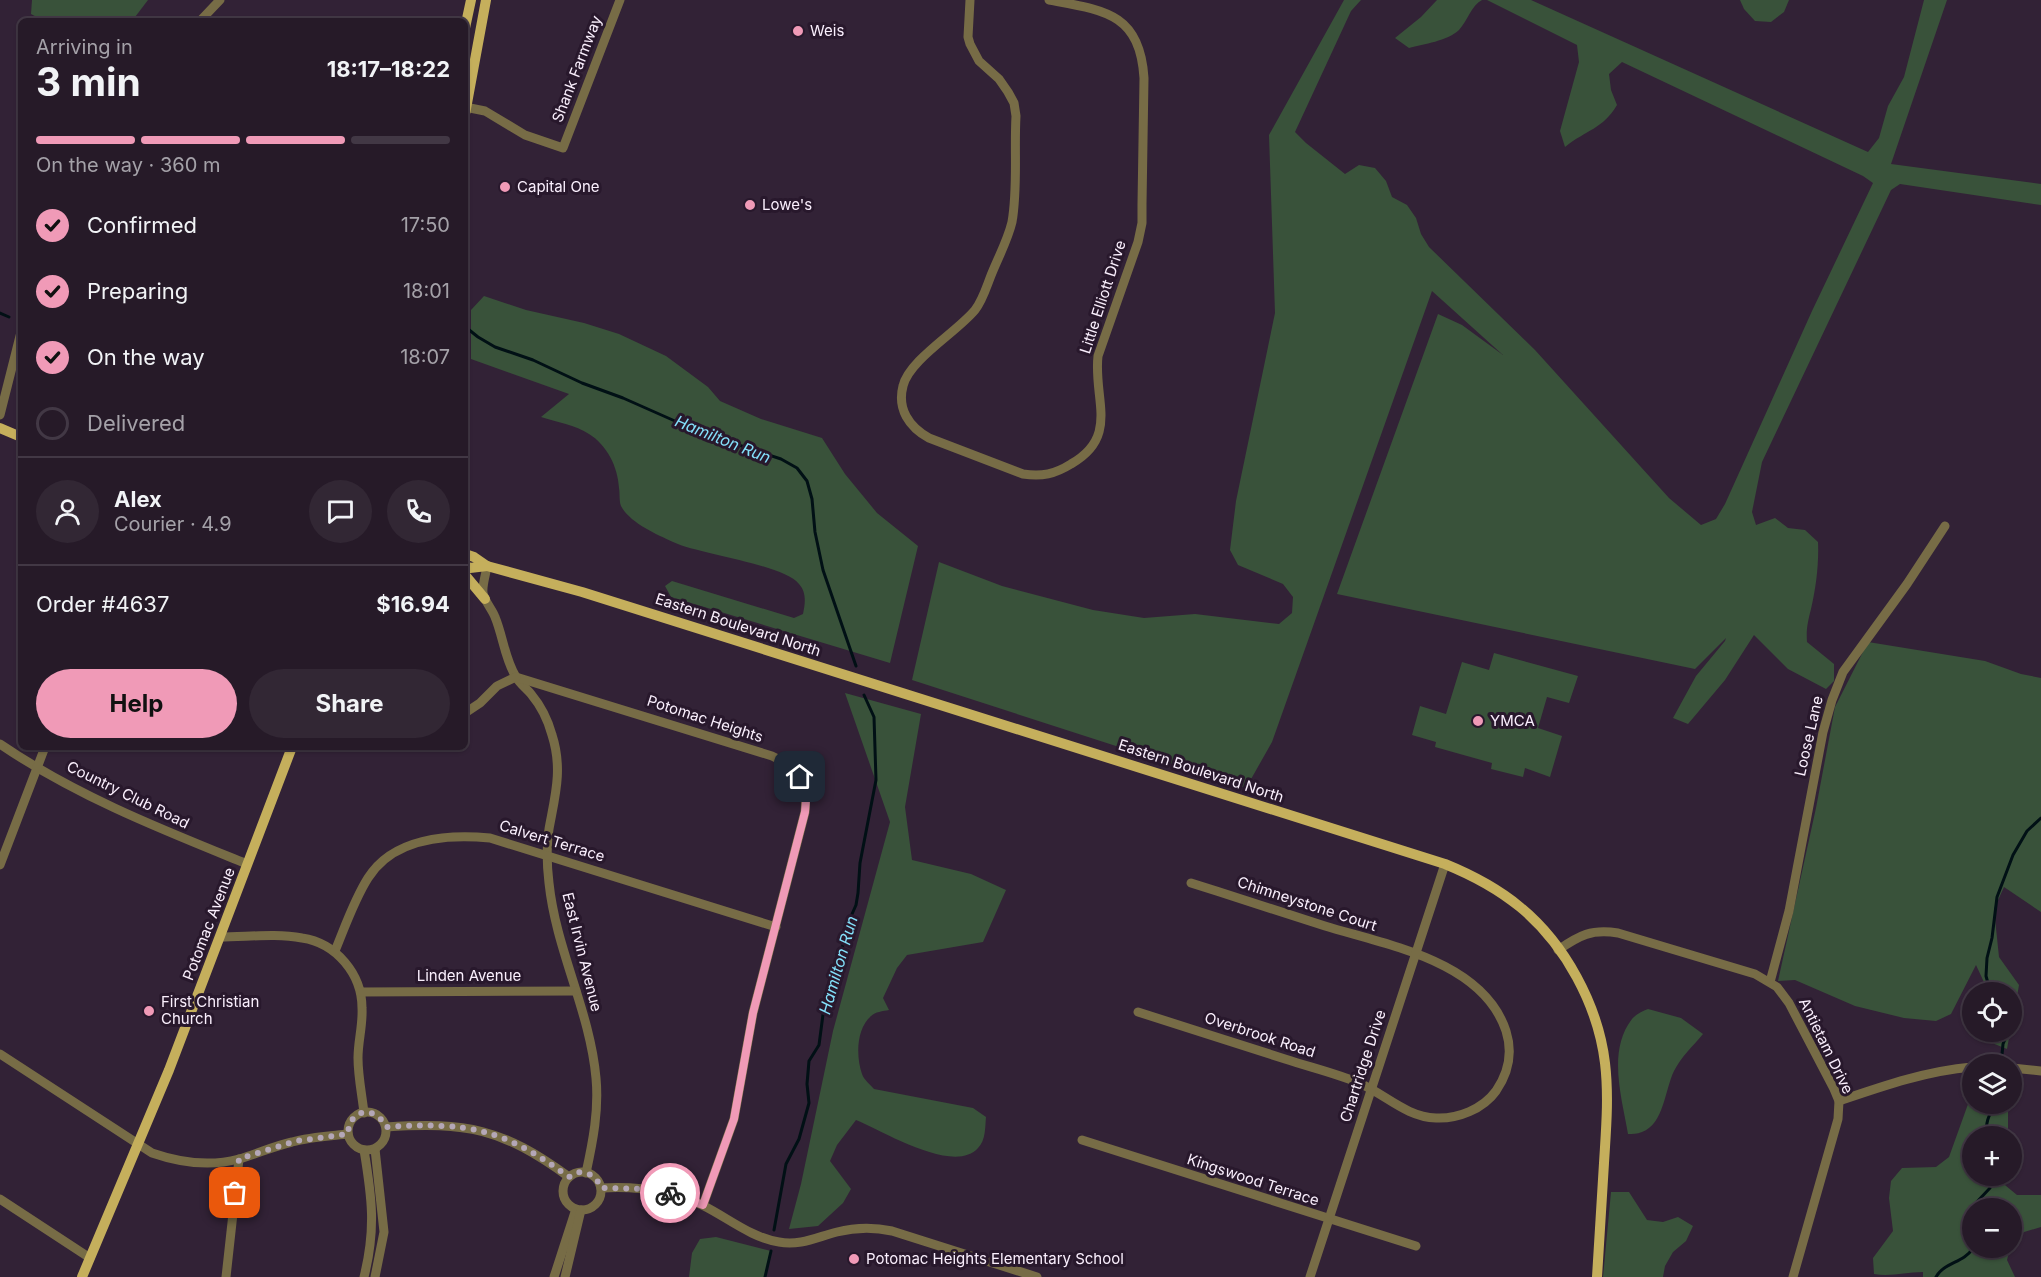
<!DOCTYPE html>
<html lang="en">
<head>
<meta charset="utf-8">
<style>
  body { margin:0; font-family:Inter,sans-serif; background:#322734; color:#f1f3f6; height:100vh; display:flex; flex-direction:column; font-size:22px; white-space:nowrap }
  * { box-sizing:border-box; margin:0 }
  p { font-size:20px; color:#a4a1a8 }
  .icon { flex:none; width:33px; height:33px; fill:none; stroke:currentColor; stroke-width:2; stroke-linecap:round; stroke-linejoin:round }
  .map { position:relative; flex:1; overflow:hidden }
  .details { position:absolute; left:18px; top:18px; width:450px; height:732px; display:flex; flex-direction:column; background:#261a28; border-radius:9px; box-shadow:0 2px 4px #0004,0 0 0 2px #423845 }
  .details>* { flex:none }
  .buttons { position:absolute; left:1962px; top:982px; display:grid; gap:12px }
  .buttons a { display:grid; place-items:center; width:60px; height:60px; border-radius:50%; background:#261a28; box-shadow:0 2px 4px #0004,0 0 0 2px #423845; font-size:30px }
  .pin { position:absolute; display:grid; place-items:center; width:51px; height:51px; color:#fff; margin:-26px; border-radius:12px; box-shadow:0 3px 9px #0006 }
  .courier { position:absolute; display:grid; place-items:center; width:60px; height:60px; margin:-30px; border:4px solid #f09ab7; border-radius:50%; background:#fff; color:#222; box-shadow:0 2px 8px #0007 }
  .summary em { font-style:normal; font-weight:700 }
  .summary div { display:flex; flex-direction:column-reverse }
  .summary { display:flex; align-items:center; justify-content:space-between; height:102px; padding:0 18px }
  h1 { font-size:39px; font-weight:700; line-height:45px }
  .bar { display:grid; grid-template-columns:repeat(4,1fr); gap:9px 6px; align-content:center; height:72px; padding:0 18px }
  .bar i { height:8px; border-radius:4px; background:#423845 }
  .bar .current { background:#f09ab7 }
  .bar p { grid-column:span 4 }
  .line { display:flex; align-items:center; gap:15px; padding:0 18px; border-top:2px solid #423845 }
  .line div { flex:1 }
  .round { display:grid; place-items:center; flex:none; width:63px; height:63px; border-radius:32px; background:#322734 }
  ol { padding:0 18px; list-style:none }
  li { display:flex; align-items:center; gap:18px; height:66px }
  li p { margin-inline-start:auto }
  li .icon { padding:6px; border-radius:50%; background:#f09ab7; color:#111; stroke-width:4 }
  li:last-child { color:#a4a1a8 }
  li i { width:33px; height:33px; border:3px solid #423845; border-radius:50% }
  .button { display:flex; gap:12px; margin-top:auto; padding:12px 18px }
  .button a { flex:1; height:69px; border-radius:36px; background:#f09ab7; color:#111; font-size:24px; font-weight:700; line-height:69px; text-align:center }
  .button a+a { background:#322734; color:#f1f3f6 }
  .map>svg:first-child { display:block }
  .green { fill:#39523a }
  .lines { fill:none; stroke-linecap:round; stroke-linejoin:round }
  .stream { stroke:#011015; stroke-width:3 }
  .minor { stroke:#776c46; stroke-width:9 }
  .major { stroke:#c5af5c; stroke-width:10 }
  .done { stroke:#b4a7b7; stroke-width:6; stroke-dasharray:0 10.8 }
  .route { stroke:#f09ab7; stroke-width:8 }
  .poi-dot { fill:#f09ab7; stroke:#28182c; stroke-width:2 }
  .labels { text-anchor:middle; stroke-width:6; stroke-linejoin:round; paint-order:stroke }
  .poi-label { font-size:15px; fill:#faeffd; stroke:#28182c; text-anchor:start }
  .street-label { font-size:15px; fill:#faeffd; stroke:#28182c }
  .water-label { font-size:16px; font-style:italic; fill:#84e1fb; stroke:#28182c }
</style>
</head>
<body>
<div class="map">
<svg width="2041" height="1277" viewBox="0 0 2041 1277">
  <rect width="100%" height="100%" fill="#322236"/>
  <g class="green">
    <path d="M 32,0 L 148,0 L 132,21 L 44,21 L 31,14 Z"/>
    <path d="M 1344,0 L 1361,0 L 1351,11 L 1295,132 L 1306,143 L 1345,174 L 1359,165 L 1375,168 L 1386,181 L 1392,197 L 1407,205 L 1416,218 L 1421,234 L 1429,247 L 1535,350 L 1669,498 L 1701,525 L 1716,519 L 1725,504 L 1812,311 L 1873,183 L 1863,176 L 1622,62 L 1609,74 L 1611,90 L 1617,105 C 1603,129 1586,130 1565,147 L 1560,131 L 1579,62 L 1577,45 L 1487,0 L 1531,0 L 1868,152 L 1879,138 L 1888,106 L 1904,77 L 1924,0 L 1947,0 L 1891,164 L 2041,184 L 2041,205 L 1900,184 L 1891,190 L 1762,462 L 1752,512 L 1756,525 L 1775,518 L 1788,528 L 1805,530 L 1818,542 C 1819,564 1816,588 1811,609 C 1808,621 1806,629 1807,642 L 1834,664 L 1834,681 L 1826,689 L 1788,669 L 1754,635 L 1725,680 L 1688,724 L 1673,718 L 1696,676 L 1725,641 L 1726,638 L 1695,669 L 1337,594 L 1438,314 L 1462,325 L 1503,355 L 1432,291 L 1272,742 L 1246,788 L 912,680 L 939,562 L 1002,586 L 1093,610 L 1144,618 L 1195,614 L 1279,624 L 1292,613 L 1293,597 L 1283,584 L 1238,565 L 1230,550 L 1236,501 L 1275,313 L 1269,135 Z"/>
    <path d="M 1437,0 L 1482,0 C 1471,6 1468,20 1459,30 C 1447,41 1424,44 1409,48 L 1395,38 L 1421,17 Z"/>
    <path d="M 1740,0 L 1789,0 L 1784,12 L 1771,22 L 1755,21 L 1744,9 Z"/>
    <path d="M 484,296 L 526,310 L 584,323 L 619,334 L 666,356 L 708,387 L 720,401 L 761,419 L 822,438 L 845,474 L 877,513 L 918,546 L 890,663 L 671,597 L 665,586 L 672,581 L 794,618 L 803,614 C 805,604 807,593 799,584 C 783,564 701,555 673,542 C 656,534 630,523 621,506 C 619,501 620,493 619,488 C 618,467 607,445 589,434 C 576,425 556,422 541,417 L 569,394 L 471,359 L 471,310 Z"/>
    <path d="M 1868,642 L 1985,661 L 2021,674 L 2041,678 L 2041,912 L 2004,887 L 1994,909 L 1999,957 L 2019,985 L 2012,1026 L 2012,993 L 1989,993 L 1976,965 L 1951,1014 L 1936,1021 L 1904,1018 L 1855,1006 L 1795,980 L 1778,981 L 1816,808 L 1835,707 Z"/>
    <path d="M 1494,653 L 1578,676 L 1569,703 L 1547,697 L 1538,728 L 1562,736 L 1550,777 L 1525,768 L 1523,777 L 1491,769 L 1492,763 L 1435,747 L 1436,742 L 1412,735 L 1420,706 L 1446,714 L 1462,662 L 1489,670 Z"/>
    <path d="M 845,693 L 921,714 L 905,807 L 912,860 L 971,874 L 1006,890 L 983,942 L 907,955 L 897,968 L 883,998 L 889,1010 C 883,1011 875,1012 871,1016 C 856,1029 856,1057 862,1074 C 864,1080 870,1084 874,1089 L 973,1108 L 986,1117 C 985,1127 986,1140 978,1148 C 954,1175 883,1131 856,1120 L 837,1145 L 830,1161 L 851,1189 L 843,1203 L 818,1226 L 789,1229 L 801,1184 L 833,1031 L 890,822 Z"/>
    <path d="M 1648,1009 L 1681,1018 L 1703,1034 C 1693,1046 1681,1057 1674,1071 C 1665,1089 1664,1124 1642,1132 C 1637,1134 1632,1134 1628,1134 C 1622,1098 1607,1051 1632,1019 C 1636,1014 1643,1011 1648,1009 Z"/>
    <path d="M 1985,1032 L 2010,1032 L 2007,1049 L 1982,1039 Z"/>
    <path d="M 1972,1093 L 1972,1104 L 2008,1104 L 2008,1130 L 1972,1137 L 1972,1176 L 1994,1176 L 2017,1195 L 2041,1195 L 2041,1227 L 2024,1232 L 2012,1245 L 2012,1209 L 1972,1209 L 1972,1248 L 2010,1248 L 2007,1260 L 2015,1277 L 1923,1277 L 1923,1272 C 1905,1272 1891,1277 1874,1274 L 1873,1258 L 1893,1231 L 1889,1198 L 1891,1181 L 1902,1168 L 1936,1167 L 1949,1157 Z"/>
    <path d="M 1611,1192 L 1629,1192 L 1647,1220 L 1663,1222 L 1678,1217 L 1693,1226 L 1686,1241 L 1673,1252 L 1665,1266 L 1663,1277 L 1603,1277 Z"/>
    <path d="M 716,1237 L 771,1251 L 764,1277 L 689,1277 L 692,1253 L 700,1239 Z"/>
  </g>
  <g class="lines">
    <g class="stream">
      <path d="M 0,313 L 9,317"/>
      <path d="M 465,320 L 468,329 L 478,337 L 495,347 L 533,360 L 582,383 L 623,398 L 702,433 L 781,459 L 797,468 L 807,481 L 812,499 L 815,532 L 823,570 L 856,666"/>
      <path d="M 1993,993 L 1989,987 L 1986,976 L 1987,958 L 1992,938 L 1997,897 L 2013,855 L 2027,831 L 2041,818"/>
      <path d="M 2012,1009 L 2015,1014 L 2012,1027"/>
      <path d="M 2001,1065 L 2003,1044 L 2008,1032"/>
      <path d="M 1987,1137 C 1985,1123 1988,1116 1996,1104"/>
      <path d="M 1974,1209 L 1974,1205 L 1990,1188 L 1995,1176"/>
      <path d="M 774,1230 L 786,1164 L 799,1139 L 809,1103 L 807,1084 L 809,1061 L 819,1045 L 824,1007 L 830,993 L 838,959 L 842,951 L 845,930 L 856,905 L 858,893 L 860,863 L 876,780 L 874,717 L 864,695"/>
      <path d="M 765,1277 L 771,1251"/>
      <path d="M 1936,1277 C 1944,1262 1964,1263 1973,1248"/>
    </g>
    <g class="minor">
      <path d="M 970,0 L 968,37 L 970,44 L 979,61 L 999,79 L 1008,92 L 1014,103 L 1016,116 C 1014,151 1018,188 1012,222 C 1008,239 999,256 992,273 C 987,285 983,300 975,310 C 957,332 909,360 903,386 C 897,409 909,427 929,438 L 1023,474 C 1042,477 1055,474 1071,464 C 1120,436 1093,399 1098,356 L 1138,242 L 1142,223 L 1142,204 L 1144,78 C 1140,13 1104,10 1049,0"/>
      <path d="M 200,21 L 220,0"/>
      <path d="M 465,107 L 485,111 L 525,135 L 563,148 L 620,0"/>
      <path d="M 0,415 L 21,332"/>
      <path d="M 487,566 C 486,574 482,585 483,593 C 485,602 492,609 495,617 C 503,636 505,660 516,677 C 520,684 527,689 531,694 C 541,706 548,720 552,735 C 563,769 555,796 549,829 C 546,847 547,866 549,883 C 556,950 590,1011 596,1078 C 599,1110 593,1141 586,1173"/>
      <path d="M 516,677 L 772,756 C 798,768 808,783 805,812 L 753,1013 L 734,1119 L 703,1205"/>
      <path d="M 465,713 L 480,703 L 497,686 L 516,677"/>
      <path d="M 0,744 C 76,796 163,830 247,864"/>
      <path d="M 0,865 L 45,747"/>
      <path d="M 220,937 C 247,937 276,933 302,938 C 336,943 362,974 362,1008 C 363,1025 358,1041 358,1058 C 358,1076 362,1095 364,1113"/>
      <path d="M 1558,950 C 1580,935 1591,929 1618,933 L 1755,974 L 1777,987 L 1789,1003 L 1834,1089 L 1839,1101 L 1838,1119 L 1793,1277"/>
      <path d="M 335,951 C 345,927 354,900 368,878 C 393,838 447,834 490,838 L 776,927"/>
      <path d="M 1770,982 L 1789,911 L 1823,732 L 1832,700 L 1843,672 L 1907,584 L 1945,526"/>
      <path d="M 361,992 L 576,991"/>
      <path d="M 1138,1012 C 1187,1028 1236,1043 1285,1059 C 1309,1067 1335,1073 1359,1083 C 1385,1094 1406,1117 1436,1118 C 1458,1119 1483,1109 1496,1091 C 1509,1072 1513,1053 1506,1031 C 1483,961 1387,945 1325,926 C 1281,912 1236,897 1191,883"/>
      <path d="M 0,1054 L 152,1153 C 181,1163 209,1167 239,1159 C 257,1154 274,1146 292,1142 C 310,1137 330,1136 348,1134"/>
      <path d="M 2012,1068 L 2041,1071"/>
      <path d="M 1839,1101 C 1883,1086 1926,1071 1972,1067"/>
      <circle cx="367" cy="1131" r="19"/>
      <path d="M 386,1127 C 467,1122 502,1128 569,1177"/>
      <path d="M 1082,1140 L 1416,1246"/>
      <path d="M 375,1149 L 384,1232 L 375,1277"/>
      <circle cx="582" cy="1191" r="19"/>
      <path d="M 601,1188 C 636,1186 672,1190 704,1206 C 728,1218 752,1238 779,1242 C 800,1246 817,1237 837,1232 C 857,1227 873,1227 892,1231 L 1037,1277"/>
      <path d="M 0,1199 L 90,1258"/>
      <path d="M 226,1277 L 239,1159"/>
      <path d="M 364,1277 C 376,1229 372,1198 364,1150"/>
      <path d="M 554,1277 L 576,1209"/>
      <path d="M 565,1277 L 581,1210"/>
      <path d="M 1310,1277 L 1445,864"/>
    </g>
    <g class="major">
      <path d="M 465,28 L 471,0"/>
      <path d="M 465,114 L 486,0"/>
      <path d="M 0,428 L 21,437"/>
      <path d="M 465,554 L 474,557 L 487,566 L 582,592 L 1445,864 C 1472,875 1497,888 1520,907 C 1565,944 1598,1005 1605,1063 C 1609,1097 1606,1130 1604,1163 C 1602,1201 1599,1239 1597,1277"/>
      <path d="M 465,566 L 470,568 L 487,566"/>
      <path d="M 465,575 L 485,599"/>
      <path d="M 82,1277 L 169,1070 L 292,747"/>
    </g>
  </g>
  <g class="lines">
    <path class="done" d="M 235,1193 L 239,1159 L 296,1141 L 348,1134 C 349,1109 375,1104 386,1127 C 468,1122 502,1128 569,1177 L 580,1172 C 591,1173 597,1178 601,1188 L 649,1189 L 670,1193"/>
    <path class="route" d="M 670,1193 L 703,1205 L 734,1119 L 753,1013 L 805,812 L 806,800 L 800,777"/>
  </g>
  <g class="poi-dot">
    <circle cx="798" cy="31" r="6"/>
    <circle cx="505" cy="187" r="6"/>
    <circle cx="750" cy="205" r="6"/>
    <circle cx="1478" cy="721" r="6"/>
    <circle cx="149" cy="1011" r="6"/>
    <circle cx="854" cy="1259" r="6"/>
  </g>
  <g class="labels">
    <g class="poi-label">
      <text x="810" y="36">Weis</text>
      <text x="517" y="192">Capital One</text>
      <text x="762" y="210">Lowe's</text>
      <text x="1490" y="726">YMCA</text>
      <text x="161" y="1007">First Christian<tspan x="161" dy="17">Church</tspan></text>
      <text x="866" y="1264">Potomac Heights Elementary School</text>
    </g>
    <g class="street-label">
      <text transform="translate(577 69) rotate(-69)" y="5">Shank Farmway</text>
      <text transform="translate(1103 297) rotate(-72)" y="5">Little Elliott Drive</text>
      <text transform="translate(738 625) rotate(18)" y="5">Eastern Boulevard North</text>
      <text transform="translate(705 719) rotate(18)" y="5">Potomac Heights</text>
      <text transform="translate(1809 736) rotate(-77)" y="5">Loose Lane</text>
      <text transform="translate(1201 771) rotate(18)" y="5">Eastern Boulevard North</text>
      <text transform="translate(128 795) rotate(26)" y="5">Country Club Road</text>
      <text transform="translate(552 841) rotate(17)" y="5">Calvert Terrace</text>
      <text transform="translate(1307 904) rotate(18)" y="5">Chimneystone Court</text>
      <text transform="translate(209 924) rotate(-69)" y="5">Potomac Avenue</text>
      <text transform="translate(582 952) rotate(76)" y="5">East Irvin Avenue</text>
      <text x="469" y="981">Linden Avenue</text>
      <text transform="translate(1260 1035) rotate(18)" y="5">Overbrook Road</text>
      <text transform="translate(1826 1046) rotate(64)" y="5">Antietam Drive</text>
      <text transform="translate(1363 1066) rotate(-72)" y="5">Chartridge Drive</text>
      <text transform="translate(1253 1180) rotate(18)" y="5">Kingswood Terrace</text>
    </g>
    <g class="water-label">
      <text transform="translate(723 439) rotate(22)" y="6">Hamilton Run</text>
      <text transform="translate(838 965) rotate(-74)" y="6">Hamilton Run</text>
    </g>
  </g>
</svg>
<div class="buttons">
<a><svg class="icon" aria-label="locate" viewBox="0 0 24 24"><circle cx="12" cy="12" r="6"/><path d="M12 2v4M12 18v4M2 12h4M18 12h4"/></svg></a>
<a><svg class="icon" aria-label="layers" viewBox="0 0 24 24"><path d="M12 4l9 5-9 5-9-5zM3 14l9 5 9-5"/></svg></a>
<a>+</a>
<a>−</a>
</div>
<div class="pin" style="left:235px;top:1193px;background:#ea580c"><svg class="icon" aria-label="bag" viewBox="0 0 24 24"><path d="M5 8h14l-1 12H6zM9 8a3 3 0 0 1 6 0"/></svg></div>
<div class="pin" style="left:800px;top:777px;background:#1f2937"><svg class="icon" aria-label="home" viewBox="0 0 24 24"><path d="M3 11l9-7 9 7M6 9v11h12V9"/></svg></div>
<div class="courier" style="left:670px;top:1193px"><svg class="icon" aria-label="bike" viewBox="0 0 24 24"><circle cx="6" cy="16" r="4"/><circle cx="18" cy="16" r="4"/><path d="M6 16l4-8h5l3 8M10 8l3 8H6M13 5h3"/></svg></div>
<section class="details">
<div class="summary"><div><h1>3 min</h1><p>Arriving in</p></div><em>18:17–18:22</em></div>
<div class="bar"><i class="current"></i><i class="current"></i><i class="current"></i><i></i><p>On the way · 360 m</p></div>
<ol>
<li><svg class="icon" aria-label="check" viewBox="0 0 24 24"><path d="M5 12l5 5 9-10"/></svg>Confirmed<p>17:50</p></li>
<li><svg class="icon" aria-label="check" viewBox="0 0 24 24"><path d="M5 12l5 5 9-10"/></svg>Preparing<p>18:01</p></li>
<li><svg class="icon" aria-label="check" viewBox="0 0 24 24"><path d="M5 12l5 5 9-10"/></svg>On the way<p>18:07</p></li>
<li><i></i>Delivered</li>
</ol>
<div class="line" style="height:108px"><a class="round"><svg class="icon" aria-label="person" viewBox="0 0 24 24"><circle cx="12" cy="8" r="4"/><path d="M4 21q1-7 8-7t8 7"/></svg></a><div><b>Alex</b><p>Courier · 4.9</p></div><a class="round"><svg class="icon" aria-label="chat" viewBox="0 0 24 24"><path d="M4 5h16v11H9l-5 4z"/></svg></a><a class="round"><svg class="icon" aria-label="phone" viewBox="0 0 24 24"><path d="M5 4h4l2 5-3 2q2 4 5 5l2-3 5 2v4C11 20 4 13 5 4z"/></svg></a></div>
<div class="line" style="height:78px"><div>Order #4637</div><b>$16.94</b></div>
<div class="button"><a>Help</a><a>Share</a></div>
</section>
</div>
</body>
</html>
